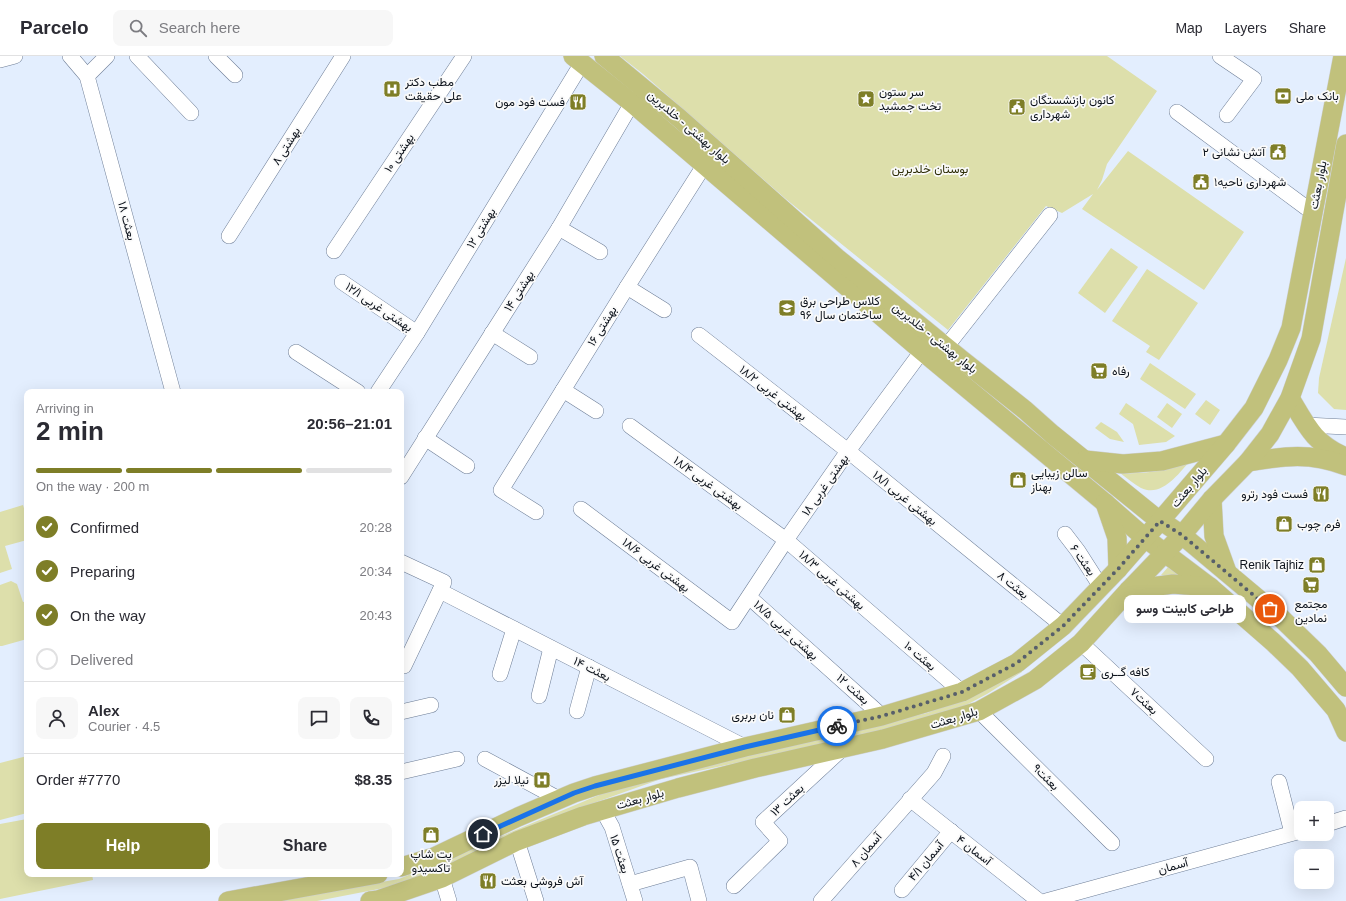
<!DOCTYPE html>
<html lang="en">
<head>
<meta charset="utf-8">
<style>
  body { margin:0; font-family:Arial,Vazirmatn,sans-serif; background:#f7f7f7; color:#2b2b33; height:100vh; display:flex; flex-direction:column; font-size:15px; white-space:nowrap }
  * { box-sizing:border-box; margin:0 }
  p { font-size:13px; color:#7c7c81 }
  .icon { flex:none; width:22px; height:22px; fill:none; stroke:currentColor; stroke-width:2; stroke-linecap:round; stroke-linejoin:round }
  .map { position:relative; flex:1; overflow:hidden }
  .side { position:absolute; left:24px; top:333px; width:380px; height:488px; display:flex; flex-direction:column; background:#fff; border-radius:8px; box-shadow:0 4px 16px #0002 }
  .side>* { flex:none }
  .tools { position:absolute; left:1294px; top:745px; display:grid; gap:8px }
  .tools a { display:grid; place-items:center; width:40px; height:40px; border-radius:8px; background:#fff; box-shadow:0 4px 16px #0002; font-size:20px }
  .pin { position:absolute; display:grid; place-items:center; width:34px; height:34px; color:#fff; margin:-17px; border:2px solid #fff; border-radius:50%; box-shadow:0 1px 4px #0007 }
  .courier { position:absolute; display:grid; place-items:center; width:40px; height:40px; margin:-20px; border:3px solid #1a73e8; border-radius:50%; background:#fff; color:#222; box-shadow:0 1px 5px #0007 }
  .bubble { position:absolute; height:28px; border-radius:8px; background:#fff; box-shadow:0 4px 16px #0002; font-size:13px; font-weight:700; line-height:28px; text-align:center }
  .headline em { font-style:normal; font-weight:700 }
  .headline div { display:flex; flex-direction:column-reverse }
  .headline { display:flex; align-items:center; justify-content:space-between; height:68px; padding:0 12px }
  h1 { font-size:26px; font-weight:700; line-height:30px }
  .bar { display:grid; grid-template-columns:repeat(4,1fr); gap:6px 4px; align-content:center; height:48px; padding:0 12px }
  .bar i { height:5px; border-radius:3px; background:#e1e1e2 }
  .bar .on { background:#7e7e27 }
  .bar p { grid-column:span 4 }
  .line { display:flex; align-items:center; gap:10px; padding:0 12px; border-top:1px solid #e1e1e2 }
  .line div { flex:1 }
  .round { display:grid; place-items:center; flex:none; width:42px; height:42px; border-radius:8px; background:#f7f7f7 }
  ol { padding:0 12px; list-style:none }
  li { display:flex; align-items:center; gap:12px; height:44px }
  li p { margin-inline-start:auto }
  li .icon { padding:4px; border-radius:50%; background:#7e7e27; color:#fff; stroke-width:4 }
  li:last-child { color:#7c7c81 }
  li i { width:22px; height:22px; border:2px solid #e1e1e2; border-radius:50% }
  .primary-button { display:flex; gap:8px; margin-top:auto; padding:8px 12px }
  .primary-button a { flex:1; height:46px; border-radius:8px; background:#7e7e27; color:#fff; font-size:16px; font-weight:700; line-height:46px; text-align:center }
  .primary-button a+a { background:#f7f7f7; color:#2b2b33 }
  header { display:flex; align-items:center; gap:24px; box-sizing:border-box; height:56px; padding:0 20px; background:#fff; border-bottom:1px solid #e1e1e2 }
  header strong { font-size:19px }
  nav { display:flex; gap:22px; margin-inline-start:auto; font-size:14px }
  .search { width:280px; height:36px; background:#f7f7f7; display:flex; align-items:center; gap:10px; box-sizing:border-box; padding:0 14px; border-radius:8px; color:#7c7c81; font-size:15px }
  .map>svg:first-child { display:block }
  .green { fill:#dddfab }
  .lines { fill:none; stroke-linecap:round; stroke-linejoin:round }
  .minor-casing { stroke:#6e7e97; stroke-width:16 }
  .major-casing { stroke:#ced0d1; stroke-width:20 }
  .minor { stroke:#fff; stroke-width:15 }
  .major { stroke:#c1c17c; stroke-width:19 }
  .done { stroke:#575f6a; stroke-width:4; stroke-dasharray:0 7.2 }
  .route { stroke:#1a73e8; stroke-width:5 }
  .labels { text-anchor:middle; stroke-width:3.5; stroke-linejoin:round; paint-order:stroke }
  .poi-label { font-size:12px; fill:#0c121b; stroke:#fafafa; text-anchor:start }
  .street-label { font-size:12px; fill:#0c121b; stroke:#fafafa }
  .park-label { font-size:12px; fill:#2c2c05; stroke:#fafafa }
</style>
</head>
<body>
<header>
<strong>Parcelo</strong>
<div class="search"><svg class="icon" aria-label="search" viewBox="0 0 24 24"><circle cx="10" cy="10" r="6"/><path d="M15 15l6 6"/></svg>Search here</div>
<nav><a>Map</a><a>Layers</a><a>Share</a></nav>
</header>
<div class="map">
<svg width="1346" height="845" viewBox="0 0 1346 845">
  <rect width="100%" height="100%" fill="#e3eefe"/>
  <g class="green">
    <path d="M 620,0 L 1107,0 L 1157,35 L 1107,108 L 1102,124 L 1097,134 L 1128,95 L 1244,176 L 1204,234 L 1082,153 L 1093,138 L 1062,157 L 1046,150 L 948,274 L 787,144 L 643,18 Z"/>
    <path d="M 1111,192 L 1138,211 L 1105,257 L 1078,237 Z"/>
    <path d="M 1346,202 L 1346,354 L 1334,353 L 1318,337 L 1319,322 Z"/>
    <path d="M 1147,213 L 1198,247 L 1159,304 L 1146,296 L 1150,290 L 1112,265 Z"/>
    <path d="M 1150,307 L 1196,338 L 1185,353 L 1140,323 Z"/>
    <path d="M 1206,344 L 1220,354 L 1210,369 L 1195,358 Z"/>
    <path d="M 1126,347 L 1175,380 L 1166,386 L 1139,389 L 1133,368 L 1119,358 Z"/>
    <path d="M 1167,347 L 1182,358 L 1172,372 L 1157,361 Z"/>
    <path d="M 1101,366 L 1117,376 L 1124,386 L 1110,383 L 1095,372 Z"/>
    <path d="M 1191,404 C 1179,417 1162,442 1141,432 C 1134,428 1127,422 1120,417 C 1150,418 1164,415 1191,404 Z"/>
    <path d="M 23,449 L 27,462 L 27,484 L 5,490 L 12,513 L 0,517 L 0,456 Z"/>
    <path d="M 1169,510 L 1178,519 L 1161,519 Z"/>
    <path d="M 11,525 L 17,528 L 23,546 L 27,545 L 27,583 L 2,590 L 0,590 L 0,529 Z"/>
    <path d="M 1020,612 L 1022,616 L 987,638 L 957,654 L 925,665 L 834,686 L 661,723 L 549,763 L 451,808 L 389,831 L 317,845 L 272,845 L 399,823 L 611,734 L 667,717 L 927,657 L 975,637 Z"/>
    <path d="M 27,700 L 27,757 L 0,764 L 0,707 Z"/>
    <path d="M 27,763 L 27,818 L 92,818 L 93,824 L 0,843 L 0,768 Z"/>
  </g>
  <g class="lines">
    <g class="minor-casing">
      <g id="minor">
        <path d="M 70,0 L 87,20 L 173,336"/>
        <path d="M 137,0 L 191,57"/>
        <path d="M 216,0 L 235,19"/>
        <path d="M 1220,0 L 1254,23 L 1227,59"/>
        <path d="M 0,4 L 15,0"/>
        <path d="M 87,20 L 107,0"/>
        <path d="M 1177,56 L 1312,156"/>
        <path d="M 559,172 L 600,196"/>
        <path d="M 229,180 L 343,0"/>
        <path d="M 334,195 L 464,0"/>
        <path d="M 342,226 L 417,277"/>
        <path d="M 627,231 L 664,254"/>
        <path d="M 492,277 L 530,301"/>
        <path d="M 699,279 L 848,395 L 1063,570"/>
        <path d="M 946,291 L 1050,159"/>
        <path d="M 296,296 L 358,336"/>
        <path d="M 563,334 L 596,355"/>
        <path d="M 378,336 L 417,277 L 582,7"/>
        <path d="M 1306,369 L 1346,371"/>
        <path d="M 630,370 L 786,484 L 962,636"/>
        <path d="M 425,382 L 467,410"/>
        <path d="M 401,421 L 559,172 L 632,47"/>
        <path d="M 581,453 L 732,566 L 786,484 L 848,395 L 922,295"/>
        <path d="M 536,456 L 501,434 L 627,231 L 705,108"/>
        <path d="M 1065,478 L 1078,495 L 1101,531"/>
        <path d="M 401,506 L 444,526 L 404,610"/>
        <path d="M 440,535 L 745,691"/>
        <path d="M 749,541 L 882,660"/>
        <path d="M 1081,587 L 1206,703"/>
        <path d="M 500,618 L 514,573"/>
        <path d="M 539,640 L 551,592"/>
        <path d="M 577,655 L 589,611"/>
        <path d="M 979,655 L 1112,787"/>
        <path d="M 401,656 L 431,649"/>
        <path d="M 485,703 L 559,743"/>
        <path d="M 401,716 L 457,703"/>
        <path d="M 1279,726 L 1292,777"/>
        <path d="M 910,743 L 1039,845"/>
        <path d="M 602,753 L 612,771 L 635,845"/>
        <path d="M 1327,768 L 1346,762"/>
        <path d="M 517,785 L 536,845"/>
        <path d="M 442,822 L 449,845"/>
        <path d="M 630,828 L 690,811 L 699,845"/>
        <path d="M 734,830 L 780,785 L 763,766 L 842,693"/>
        <path d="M 902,834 L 951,775"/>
        <path d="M 821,845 L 934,717 L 943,700"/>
        <path d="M 1046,845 L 1301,775"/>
      </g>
    </g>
    <g class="major-casing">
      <g id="major">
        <path d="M 573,0 L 632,47 L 922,295 L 1104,446 L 1145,482 L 1210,531 L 1273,586 L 1300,612 L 1336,654 L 1346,676"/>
        <path d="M 604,0 L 679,62 L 837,202 L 962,304 L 1025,354 L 1052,378 L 1151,458 L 1182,479 L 1281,562 L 1318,598 L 1346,631"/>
        <path d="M 1290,342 C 1306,369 1315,389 1346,401"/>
        <path d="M 1085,404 L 1123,408 L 1162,405 L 1226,388"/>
        <path d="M 1248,406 C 1285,400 1310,396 1346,410"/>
        <path d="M 1212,443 L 1214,480 L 1227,516"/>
        <path d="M 1105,447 L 1117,482 L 1118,513"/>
        <path d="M 1129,534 L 1173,528 L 1210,531"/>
        <path d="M 401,811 L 434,801 L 518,761 L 574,737 L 595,730 L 745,691 L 882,660 L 962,636 L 1017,607 L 1063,570 L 1118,513 L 1160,465 L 1226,388 L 1254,352 L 1278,304 L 1291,272 L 1343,0"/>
        <path d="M 228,845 L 378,818"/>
        <path d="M 370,845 L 378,844 L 442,822 L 517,785 L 583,760 L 678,732 L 755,712 L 883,683 L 979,655 L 1035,624 L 1081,587 L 1129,534 L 1182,479 L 1212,443 L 1248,406 L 1270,378 L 1290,342 L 1311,283 L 1346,88"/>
      </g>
    </g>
    <use href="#minor" class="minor"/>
    <use href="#major" class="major"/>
  </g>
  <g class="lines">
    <path class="done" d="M 837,670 L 882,660 L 962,636 L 1017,607 L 1063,570 L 1118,513 L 1160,465 L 1182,479 L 1270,553"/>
    <path class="route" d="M 483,778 L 574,737 L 595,730 L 745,691 L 837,670"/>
  </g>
  <defs>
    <g id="hospital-square" transform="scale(0.9)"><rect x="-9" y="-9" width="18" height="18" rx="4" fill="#7e7e27" stroke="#fafafa"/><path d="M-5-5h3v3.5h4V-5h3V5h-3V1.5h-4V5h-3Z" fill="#fff"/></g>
    <g id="bank-square" transform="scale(0.9)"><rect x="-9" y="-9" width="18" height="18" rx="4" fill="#7e7e27" stroke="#fafafa"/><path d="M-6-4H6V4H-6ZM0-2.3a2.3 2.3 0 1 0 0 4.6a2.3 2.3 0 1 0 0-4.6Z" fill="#fff"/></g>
    <g id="sight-square" transform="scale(0.9)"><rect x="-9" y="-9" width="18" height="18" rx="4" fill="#7e7e27" stroke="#fafafa"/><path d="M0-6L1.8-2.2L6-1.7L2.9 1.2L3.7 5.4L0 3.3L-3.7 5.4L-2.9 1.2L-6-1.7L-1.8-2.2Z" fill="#fff"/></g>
    <g id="restaurant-square" transform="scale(0.9)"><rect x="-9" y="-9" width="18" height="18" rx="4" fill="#7e7e27" stroke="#fafafa"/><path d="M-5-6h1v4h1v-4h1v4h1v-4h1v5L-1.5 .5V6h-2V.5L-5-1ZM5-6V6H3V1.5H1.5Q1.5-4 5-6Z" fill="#fff"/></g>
    <g id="civic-square" transform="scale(0.9)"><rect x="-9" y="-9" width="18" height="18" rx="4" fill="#7e7e27" stroke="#fafafa"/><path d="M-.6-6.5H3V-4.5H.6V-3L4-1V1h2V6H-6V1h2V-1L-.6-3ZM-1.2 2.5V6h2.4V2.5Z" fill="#fff"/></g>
    <g id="school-square" transform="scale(0.9)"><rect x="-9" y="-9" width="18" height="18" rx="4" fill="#7e7e27" stroke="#fafafa"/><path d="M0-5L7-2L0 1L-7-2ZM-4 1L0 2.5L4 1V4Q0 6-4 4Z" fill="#fff"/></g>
    <g id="supermarket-square" transform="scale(0.9)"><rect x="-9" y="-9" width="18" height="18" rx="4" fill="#7e7e27" stroke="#fafafa"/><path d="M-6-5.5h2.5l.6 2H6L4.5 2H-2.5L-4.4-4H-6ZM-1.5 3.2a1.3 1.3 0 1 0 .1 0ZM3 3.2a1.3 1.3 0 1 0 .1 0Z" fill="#fff"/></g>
    <g id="shop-square" transform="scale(0.9)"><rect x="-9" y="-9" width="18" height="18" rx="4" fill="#7e7e27" stroke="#fafafa"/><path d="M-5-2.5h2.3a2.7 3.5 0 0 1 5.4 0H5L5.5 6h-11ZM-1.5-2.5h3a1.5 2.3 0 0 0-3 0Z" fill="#fff"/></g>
    <g id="cafe-square" transform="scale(0.9)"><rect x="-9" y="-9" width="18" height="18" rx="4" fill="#7e7e27" stroke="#fafafa"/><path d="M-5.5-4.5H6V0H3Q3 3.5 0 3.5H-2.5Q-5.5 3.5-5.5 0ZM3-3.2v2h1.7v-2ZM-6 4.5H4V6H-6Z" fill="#fff"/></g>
  </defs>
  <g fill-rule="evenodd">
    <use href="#hospital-square" x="392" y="33"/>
    <use href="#bank-square" x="1283" y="40"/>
    <use href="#sight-square" x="866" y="43"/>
    <use href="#restaurant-square" x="578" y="46"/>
    <use href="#civic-square" x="1017" y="51"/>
    <use href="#civic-square" x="1278" y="96"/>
    <use href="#civic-square" x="1201" y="126"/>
    <use href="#school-square" x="787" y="252"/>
    <use href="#supermarket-square" x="1099" y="315"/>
    <use href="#shop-square" x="1018" y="424"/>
    <use href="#restaurant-square" x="1321" y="438"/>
    <use href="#shop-square" x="1284" y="468"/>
    <use href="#shop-square" x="1317" y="509"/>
    <use href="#supermarket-square" x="1311" y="529"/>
    <use href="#cafe-square" x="1088" y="616"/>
    <use href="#shop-square" x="787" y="659"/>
    <use href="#hospital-square" x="542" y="724"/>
    <use href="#shop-square" x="431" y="779"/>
    <use href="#restaurant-square" x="488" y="825"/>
  </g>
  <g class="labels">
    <g class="poi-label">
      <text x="405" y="30">مطب دکتر<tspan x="405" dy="14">علی حقیقت</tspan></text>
      <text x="879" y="40">سر ستون<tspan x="879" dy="14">تخت جمشید</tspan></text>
      <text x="1296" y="44">بانک ملی</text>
      <text x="1030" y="48">کانون بازنشستگان<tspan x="1030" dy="14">شهرداری</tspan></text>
      <text x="565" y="50" text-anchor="end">فست فود مون</text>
      <text x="1265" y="100" text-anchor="end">آتش نشانی ۲</text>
      <text x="1214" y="130">شهرداری ناحیه۱</text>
      <text x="800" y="249">کلاس طراحی برق<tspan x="800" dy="14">ساختمان سال ۹۶</tspan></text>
      <text x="1112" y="319">رفاه</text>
      <text x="1031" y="421">سالن زیبایی<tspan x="1031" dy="14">بهناز</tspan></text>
      <text x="1308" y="442" text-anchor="end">فست فود رترو</text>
      <text x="1297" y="472">فرم چوب</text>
      <text x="1304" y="513" text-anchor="end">Renik Tajhiz</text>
      <text x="1311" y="552" text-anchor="middle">مجتمع<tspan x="1311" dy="14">نمادین</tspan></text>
      <text x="1101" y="620">کافه گــری</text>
      <text x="774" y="663" text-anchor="end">نان بربری</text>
      <text x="529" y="728" text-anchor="end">نیلا لیزر</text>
      <text x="431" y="802" text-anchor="middle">پت شاپ<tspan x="431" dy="14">تاکسیدو</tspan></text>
      <text x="501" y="829">آش فروشی بعثت</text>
    </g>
    <g class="street-label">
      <text transform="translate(689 71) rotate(41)" y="4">بلوار بهشتی - خلدبرین</text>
      <text transform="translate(286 90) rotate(-58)" y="4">۸ بهشتی</text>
      <text transform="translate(399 97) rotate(-56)" y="4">۱۰ بهشتی</text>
      <text transform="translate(1318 129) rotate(-79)" y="4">بلوار بعثت</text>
      <text transform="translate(127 165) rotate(75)" y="4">بعثت ۱۸</text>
      <text transform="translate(481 172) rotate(-59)" y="4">۱۲ بهشتی</text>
      <text transform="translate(519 235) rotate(-58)" y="4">۱۴ بهشتی</text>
      <text transform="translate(379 251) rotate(34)" y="4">۱۲/۱ بهشتی غربی</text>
      <text transform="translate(602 270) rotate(-58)" y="4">۱۶ بهشتی</text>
      <text transform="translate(935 282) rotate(39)" y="4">بلوار بهشتی - خلدبرین</text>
      <text transform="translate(773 337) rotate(38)" y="4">بهشتی غربی ۱۸/۲</text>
      <text transform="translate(708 427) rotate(36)" y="4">بهشتی غربی ۱۸/۴</text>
      <text transform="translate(825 429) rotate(-55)" y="4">بهشتی غربی ۱۸</text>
      <text transform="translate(1189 431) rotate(-50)" y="4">بلوار بعثت</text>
      <text transform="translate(905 442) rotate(39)" y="4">بهشتی غربی ۱۸/۱</text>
      <text transform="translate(1083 504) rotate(55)" y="4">۶ بعثت</text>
      <text transform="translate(656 509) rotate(37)" y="4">بهشتی غربی ۱۸/۶</text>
      <text transform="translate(832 524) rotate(41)" y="4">بهشتی غربی ۱۸/۳</text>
      <text transform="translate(1013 529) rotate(39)" y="4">۸ بعثت</text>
      <text transform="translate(786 574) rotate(42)" y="4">بهشتی غربی ۱۸/۵</text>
      <text transform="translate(920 600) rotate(41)" y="4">۱۰ بعثت</text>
      <text transform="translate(592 613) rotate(27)" y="4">بعثت ۱۴</text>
      <text transform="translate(853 633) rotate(42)" y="4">۱۲ بعثت</text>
      <text transform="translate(1144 645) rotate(43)" y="4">بعثت۷</text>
      <text transform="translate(954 662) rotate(-17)" y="4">بلوار بعثت</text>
      <text transform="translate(1046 721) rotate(45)" y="4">بعثت۹</text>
      <text transform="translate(640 743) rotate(-16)" y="4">بلوار بعثت</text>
      <text transform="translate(787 744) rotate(-43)" y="4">۱۳ بعثت</text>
      <text transform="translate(866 794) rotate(-49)" y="4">۸ آسمان</text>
      <text transform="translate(974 794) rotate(38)" y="4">۴ آسمان</text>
      <text transform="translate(620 798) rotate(72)" y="4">بعثت ۱۵</text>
      <text transform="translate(926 805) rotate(-50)" y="4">۴/۱ آسمان</text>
      <text transform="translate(1173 810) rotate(-15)" y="4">آسمان</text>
    </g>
    <g class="park-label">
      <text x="930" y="117">بوستان خلدبرین</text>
    </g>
  </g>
</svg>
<div class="tools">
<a>+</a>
<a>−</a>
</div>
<div class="pin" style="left:1270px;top:553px;background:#ea580c"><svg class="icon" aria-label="bag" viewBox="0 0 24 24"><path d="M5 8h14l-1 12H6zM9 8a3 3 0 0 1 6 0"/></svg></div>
<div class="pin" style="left:483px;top:778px;background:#1f2937"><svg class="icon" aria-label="home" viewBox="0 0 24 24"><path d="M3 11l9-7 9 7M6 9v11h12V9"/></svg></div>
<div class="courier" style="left:837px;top:670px"><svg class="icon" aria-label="bike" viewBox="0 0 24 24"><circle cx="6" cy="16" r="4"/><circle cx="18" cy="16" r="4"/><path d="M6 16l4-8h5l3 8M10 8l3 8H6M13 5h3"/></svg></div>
<div class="bubble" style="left:1124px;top:539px;width:122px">طراحی کابینت وسو</div>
<section class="side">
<div class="headline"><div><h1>2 min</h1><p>Arriving in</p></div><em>20:56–21:01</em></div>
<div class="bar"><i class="on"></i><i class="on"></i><i class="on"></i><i></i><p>On the way · 200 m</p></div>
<ol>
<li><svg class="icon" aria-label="check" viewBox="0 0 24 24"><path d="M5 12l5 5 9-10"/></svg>Confirmed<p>20:28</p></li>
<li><svg class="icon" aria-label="check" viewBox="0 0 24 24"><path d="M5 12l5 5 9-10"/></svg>Preparing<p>20:34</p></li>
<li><svg class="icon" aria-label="check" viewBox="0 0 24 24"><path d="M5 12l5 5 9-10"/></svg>On the way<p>20:43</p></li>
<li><i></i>Delivered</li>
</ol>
<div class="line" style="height:72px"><a class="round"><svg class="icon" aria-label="person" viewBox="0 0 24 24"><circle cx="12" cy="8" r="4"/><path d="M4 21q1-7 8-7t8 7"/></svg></a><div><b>Alex</b><p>Courier · 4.5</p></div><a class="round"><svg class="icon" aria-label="chat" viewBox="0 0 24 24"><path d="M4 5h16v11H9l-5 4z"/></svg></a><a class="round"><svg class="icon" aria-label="phone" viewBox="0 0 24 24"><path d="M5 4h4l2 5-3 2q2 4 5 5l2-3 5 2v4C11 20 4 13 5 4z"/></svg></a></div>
<div class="line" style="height:52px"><div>Order #7770</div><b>$8.35</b></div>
<div class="primary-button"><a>Help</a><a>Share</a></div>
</section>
</div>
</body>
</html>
